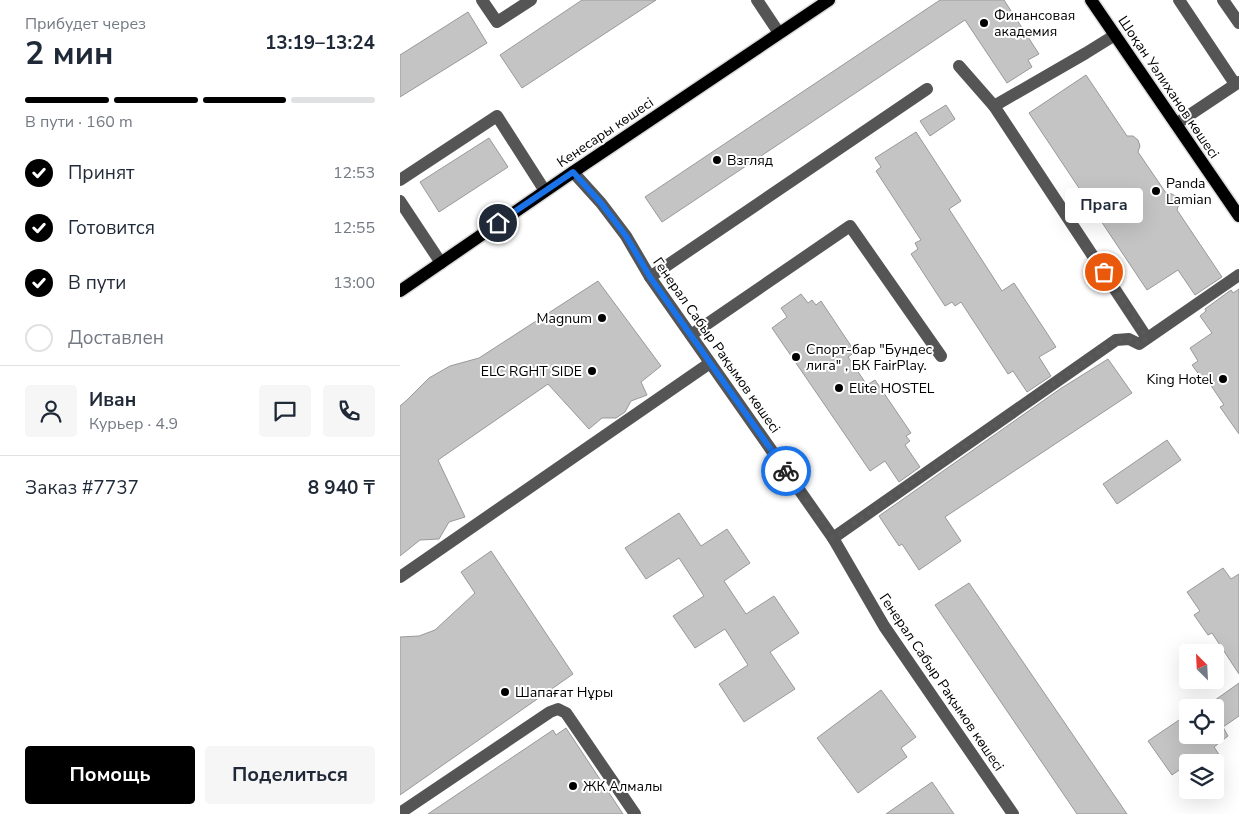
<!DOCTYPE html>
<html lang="ru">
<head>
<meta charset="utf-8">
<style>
  body { margin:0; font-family:"Nunito Sans",sans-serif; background:#f6f6f7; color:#1f2937; height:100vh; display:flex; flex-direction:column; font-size:19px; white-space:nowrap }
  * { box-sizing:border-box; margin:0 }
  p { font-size:16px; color:#747a83 }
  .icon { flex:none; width:28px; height:28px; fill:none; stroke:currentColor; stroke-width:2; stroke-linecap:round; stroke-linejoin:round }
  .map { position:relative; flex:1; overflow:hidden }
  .sheet { display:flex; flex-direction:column; background:#fff; width:400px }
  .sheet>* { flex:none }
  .needle { width:32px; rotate:336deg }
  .tools { position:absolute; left:779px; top:644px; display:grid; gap:10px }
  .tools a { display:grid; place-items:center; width:45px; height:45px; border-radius:5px; background:#fff; box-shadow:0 5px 20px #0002; font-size:25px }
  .pin { position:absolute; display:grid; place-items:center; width:42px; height:42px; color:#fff; margin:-21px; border:2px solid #fff; border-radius:50%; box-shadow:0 1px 5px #0007 }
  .courier { position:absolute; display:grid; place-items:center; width:50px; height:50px; margin:-25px; border:4px solid #1a73e8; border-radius:50%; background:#fff; color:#222; box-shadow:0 1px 6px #0007 }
  .bubble { position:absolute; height:35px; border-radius:5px; background:#fff; box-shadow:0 5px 20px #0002; font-size:16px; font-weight:700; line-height:35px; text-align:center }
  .headline em { font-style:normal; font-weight:700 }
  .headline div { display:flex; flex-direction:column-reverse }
  .headline { display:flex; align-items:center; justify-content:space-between; height:85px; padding:0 25px }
  h1 { font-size:32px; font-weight:700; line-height:38px }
  .bar { display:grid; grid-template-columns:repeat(4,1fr); gap:8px 5px; align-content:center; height:60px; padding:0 25px }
  .bar i { height:6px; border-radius:4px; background:#e0e1e3 }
  .bar .on { background:#000 }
  .bar p { grid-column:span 4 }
  .line { display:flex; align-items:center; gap:12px; padding:0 25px; border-top:1px solid #e0e1e3 }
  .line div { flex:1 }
  .round { display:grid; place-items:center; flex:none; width:52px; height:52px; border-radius:5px; background:#f6f6f7 }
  ol { padding:0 25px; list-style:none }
  li { display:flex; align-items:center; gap:15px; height:55px }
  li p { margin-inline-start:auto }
  li .icon { padding:5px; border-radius:50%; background:#000; color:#fff; stroke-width:4 }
  li:last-child { color:#747a83 }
  li i { width:28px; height:28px; border:2px solid #e0e1e3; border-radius:50% }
  .action { display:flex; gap:10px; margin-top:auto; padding:10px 25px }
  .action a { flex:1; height:58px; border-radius:5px; background:#000; color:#fff; font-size:20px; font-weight:700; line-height:58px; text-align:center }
  .action a+a { background:#f6f6f7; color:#1f2937 }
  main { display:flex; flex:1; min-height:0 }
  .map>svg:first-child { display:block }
  .building { fill:#c4c4c4; stroke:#999 }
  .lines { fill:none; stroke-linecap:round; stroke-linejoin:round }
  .major-casing { stroke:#dbdbdb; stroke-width:15 }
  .minor { stroke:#555; stroke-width:12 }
  .major { stroke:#000; stroke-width:12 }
  .done { stroke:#595959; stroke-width:5; stroke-dasharray:0 9 }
  .route { stroke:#1a73e8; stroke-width:6 }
  .poi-dot { fill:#000; stroke:#fff; stroke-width:2 }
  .labels { text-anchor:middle; stroke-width:4; stroke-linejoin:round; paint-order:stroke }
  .poi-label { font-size:14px; fill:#000; stroke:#fff; text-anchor:start }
  .street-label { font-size:14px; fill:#000; stroke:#fff }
</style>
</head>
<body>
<main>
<section class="sheet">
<div class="headline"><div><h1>2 мин</h1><p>Прибудет через</p></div><em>13:19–13:24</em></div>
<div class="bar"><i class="on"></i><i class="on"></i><i class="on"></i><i></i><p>В пути · 160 m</p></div>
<ol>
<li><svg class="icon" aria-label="check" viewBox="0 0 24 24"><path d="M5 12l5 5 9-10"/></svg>Принят<p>12:53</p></li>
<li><svg class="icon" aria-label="check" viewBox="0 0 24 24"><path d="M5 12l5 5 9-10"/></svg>Готовится<p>12:55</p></li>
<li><svg class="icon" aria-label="check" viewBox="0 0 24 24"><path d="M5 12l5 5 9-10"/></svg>В пути<p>13:00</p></li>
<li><i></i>Доставлен</li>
</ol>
<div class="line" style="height:90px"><a class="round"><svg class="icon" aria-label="person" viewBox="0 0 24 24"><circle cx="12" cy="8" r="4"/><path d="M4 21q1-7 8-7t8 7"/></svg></a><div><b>Иван</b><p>Курьер · 4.9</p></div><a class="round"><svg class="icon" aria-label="chat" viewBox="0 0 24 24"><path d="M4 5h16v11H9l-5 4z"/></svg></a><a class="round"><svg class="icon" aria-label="phone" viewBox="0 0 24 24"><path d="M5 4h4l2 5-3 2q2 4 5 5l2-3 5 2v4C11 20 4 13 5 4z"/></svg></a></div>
<div class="line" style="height:65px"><div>Заказ #7737</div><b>8 940 ₸</b></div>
<div class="action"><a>Помощь</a><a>Поделиться</a></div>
</section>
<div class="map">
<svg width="839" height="814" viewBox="0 0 839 814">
  <rect width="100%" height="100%" fill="#fff"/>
  <g class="building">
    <path d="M 182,0 L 256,0 L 122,88 L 100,55 Z"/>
    <path d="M 540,0 L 604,0 L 639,54 L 628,60 L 632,67 L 607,83 L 565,20 L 262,222 L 245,197 Z"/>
    <path d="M 68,12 L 87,43 L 0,97 L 0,55 Z"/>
    <path d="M 686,75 L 727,136 L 733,136 L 738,140 L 740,146 L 738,152 L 766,193 L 772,194 L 777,197 L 779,204 L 777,210 L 822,277 L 795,295 L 778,270 L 747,290 L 629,113 Z"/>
    <path d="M 546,105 L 555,119 L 530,136 L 520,121 Z"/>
    <path d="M 516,132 L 561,201 L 549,209 L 602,291 L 614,283 L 656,347 L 639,357 L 651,376 L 627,392 L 613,371 L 608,374 L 561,302 L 555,306 L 552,302 L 545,306 L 511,254 L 518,249 L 515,243 L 521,240 L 476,171 L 481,167 L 475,158 Z"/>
    <path d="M 89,138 L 108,167 L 39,212 L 20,182 Z"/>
    <path d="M 198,281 L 261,366 L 241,382 L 247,395 L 231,401 L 225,412 L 216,418 L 202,418 L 189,429 L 148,384 L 38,460 L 65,517 L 49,522 L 39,539 L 20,540 L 0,556 L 0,406 L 7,400 L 29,378 L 50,366 L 79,358 Z"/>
    <path d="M 839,289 L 839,434 L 820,407 L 824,405 L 806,378 L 803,380 L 792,365 L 798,361 L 790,348 L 812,333 L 800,316 L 806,311 L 805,309 L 831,290 L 833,293 Z"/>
    <path d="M 401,294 L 408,303 L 412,300 L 416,305 L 421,301 L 455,352 L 448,357 L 467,385 L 475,380 L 511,433 L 506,436 L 510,441 L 505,445 L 520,467 L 499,482 L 485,461 L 470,471 L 372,328 L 387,317 L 381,308 Z"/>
    <path d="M 708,359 L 732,393 L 545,517 L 561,541 L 519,570 L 502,544 L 499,546 L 479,516 L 660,389 Z"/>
    <path d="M 767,440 L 781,460 L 717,504 L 703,484 Z"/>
    <path d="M 279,513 L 301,546 L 327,529 L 350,563 L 324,581 L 346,614 L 374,596 L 399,633 L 370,652 L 395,689 L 344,722 L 319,684 L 348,665 L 325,629 L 295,648 L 273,616 L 304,596 L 279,558 L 246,579 L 225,548 Z"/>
    <path d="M 91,551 L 173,674 L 0,795 L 0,637 L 19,636 L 35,630 L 75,593 L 61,572 Z"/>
    <path d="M 823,568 L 831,579 L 839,574 L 839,674 L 812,633 L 808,635 L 794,615 L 800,611 L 787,592 Z"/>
    <path d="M 569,583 L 727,814 L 677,814 L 535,605 Z"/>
    <path d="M 839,683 L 839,716 L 823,727 L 828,736 L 814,747 L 820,756 L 811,762 L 788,762 L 788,764 L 772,775 L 748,741 L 788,714 L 788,735 L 815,735 L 815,708 L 804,708 Z"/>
    <path d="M 481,690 L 516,737 L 501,748 L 507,757 L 458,793 L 417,738 Z"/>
    <path d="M 166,728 L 223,814 L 28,814 L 153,730 L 156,735 Z"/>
    <path d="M 532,782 L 554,814 L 486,814 Z"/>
  </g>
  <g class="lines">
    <g class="major-casing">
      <g id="major">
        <path d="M 691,0 L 839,216"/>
        <path d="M 0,291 L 173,172 L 429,0"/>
      </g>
    </g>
    <g class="minor">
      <path d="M 82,0 L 97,22 L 131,0"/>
      <path d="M 357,0 L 379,33"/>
      <path d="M 779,0 L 835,84"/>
      <path d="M 823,0 L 839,23"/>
      <path d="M 715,35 L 686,53 L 594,106 L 747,338"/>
      <path d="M 559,66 L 594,106"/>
      <path d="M 776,124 L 839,82"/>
      <path d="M 173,172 L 201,203 L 226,236 L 250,277 L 433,538 L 484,626 L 613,814"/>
      <path d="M 0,180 L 97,116 L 145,191"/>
      <path d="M 0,201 L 41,263"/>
      <path d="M 250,277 L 527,89"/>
      <path d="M 291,335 L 450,226 L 541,356"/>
      <path d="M 433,538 L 716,340 L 729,339 L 739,344 L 839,275"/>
      <path d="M 0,577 L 310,363"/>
      <path d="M 0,813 L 150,712 L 158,709 L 166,713 L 235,814"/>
    </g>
    <use href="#major" class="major"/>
  </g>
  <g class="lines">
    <path class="done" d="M 386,471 L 433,538 L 716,340 L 729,339 L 739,344 L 747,338 L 704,272"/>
    <path class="route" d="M 98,223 L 173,172 L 201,203 L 226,236 L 250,277 L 386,471"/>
  </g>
  <g class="poi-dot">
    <circle cx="584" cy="23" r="5"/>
    <circle cx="317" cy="160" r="5"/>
    <circle cx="756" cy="191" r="5"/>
    <circle cx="202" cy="318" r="5"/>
    <circle cx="396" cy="357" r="5"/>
    <circle cx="192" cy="371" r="5"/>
    <circle cx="823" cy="379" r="5"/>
    <circle cx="439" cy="388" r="5"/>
    <circle cx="105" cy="692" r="5"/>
    <circle cx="173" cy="786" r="5"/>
  </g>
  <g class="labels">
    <g class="poi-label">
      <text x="594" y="20">Финансовая<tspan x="594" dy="16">академия</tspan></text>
      <text x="327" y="165">Взгляд</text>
      <text x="766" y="188">Panda<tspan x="766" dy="16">Lamian</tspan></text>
      <text x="192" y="323" text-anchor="end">Magnum</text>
      <text x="406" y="354">Спорт-бар "Бундес<tspan x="406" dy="16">лига" , БК FairPlay.</tspan></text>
      <text x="182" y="376" text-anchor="end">ELC RGHT SIDE</text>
      <text x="813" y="384" text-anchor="end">King Hotel</text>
      <text x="449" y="393">Elite HOSTEL</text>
      <text x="115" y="697">Шапағат Нұры</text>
      <text x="183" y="791">ЖК Алмалы</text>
    </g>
    <g class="street-label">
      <text transform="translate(769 87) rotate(56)" y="5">Шоқан Уәлиханов көшесі</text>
      <text transform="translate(205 132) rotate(-34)" y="5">Кенесары көшесі</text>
      <text transform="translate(317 345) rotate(55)" y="5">Генерал Сабыр Рақымов көшесі</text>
      <text transform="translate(542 682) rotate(56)" y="5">Генерал Сабыр Рақымов көшесі</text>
    </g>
  </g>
</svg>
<div class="tools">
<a><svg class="needle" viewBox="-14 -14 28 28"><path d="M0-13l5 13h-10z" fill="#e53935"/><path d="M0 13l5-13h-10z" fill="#747a83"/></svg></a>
<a><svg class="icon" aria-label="locate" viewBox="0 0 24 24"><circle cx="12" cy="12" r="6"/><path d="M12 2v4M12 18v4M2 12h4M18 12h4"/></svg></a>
<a><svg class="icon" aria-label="layers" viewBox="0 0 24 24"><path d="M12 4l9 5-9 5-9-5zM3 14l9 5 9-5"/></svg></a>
</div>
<div class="pin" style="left:704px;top:272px;background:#ea580c"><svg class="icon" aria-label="bag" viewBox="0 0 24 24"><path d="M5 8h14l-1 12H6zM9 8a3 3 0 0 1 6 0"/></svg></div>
<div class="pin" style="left:98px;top:223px;background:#1f2937"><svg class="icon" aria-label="home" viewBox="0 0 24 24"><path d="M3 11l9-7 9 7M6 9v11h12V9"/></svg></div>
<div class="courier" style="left:386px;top:471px"><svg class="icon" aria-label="bike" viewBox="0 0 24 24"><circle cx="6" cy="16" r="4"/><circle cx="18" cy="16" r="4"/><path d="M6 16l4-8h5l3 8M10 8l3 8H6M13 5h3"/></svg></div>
<div class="bubble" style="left:665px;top:188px;width:78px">Прага</div>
</div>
</main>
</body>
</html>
